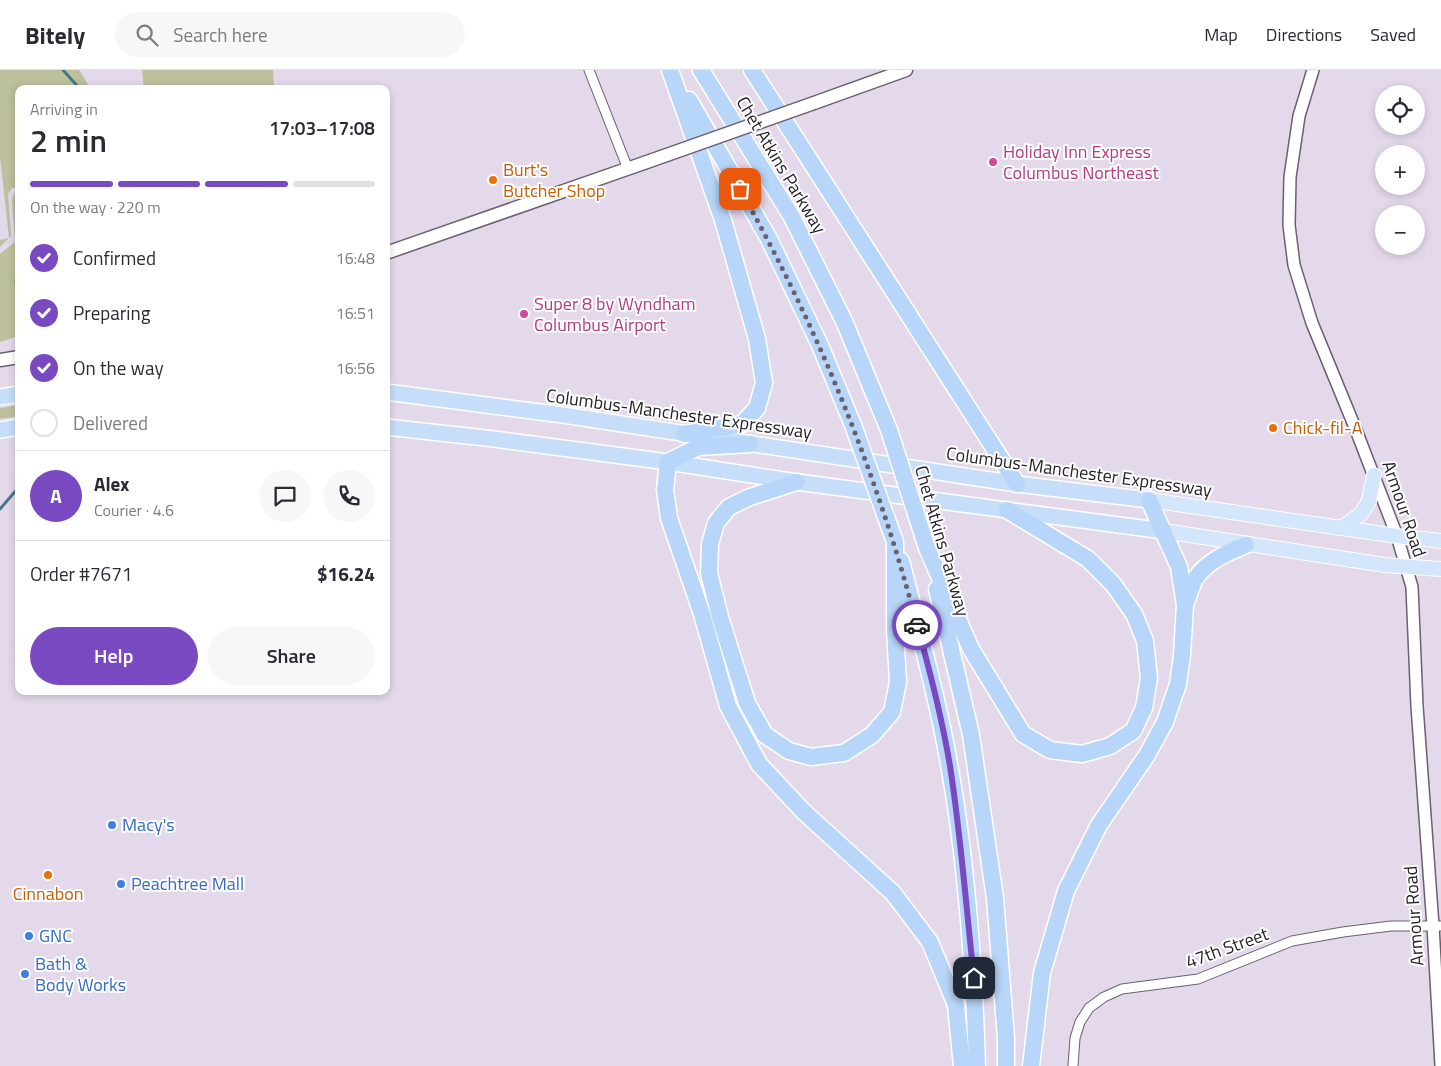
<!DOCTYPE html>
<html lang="en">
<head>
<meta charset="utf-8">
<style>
  body { margin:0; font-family:"Titillium Web",sans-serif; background:#f7f7f7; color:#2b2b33; height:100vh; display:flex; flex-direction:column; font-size:19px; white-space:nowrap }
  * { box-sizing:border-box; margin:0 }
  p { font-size:16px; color:#7c7c81 }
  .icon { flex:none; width:28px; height:28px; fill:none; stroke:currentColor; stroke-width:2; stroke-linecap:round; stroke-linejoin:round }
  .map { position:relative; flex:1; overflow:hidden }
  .side { position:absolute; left:15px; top:15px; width:375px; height:610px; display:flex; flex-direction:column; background:#fff; border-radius:10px; box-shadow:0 2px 8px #0003 }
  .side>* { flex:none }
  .fabs { position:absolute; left:1375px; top:15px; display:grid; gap:10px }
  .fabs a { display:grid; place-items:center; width:50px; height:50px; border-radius:50%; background:#fff; box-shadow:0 2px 8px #0003; font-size:25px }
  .pin { position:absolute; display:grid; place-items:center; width:42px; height:42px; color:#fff; margin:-21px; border-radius:10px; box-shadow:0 2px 8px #0006 }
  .courier { position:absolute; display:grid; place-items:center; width:50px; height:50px; margin:-25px; border:4px solid #7949c1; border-radius:50%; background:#fff; color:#222; box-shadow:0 1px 6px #0007 }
  .headline em { font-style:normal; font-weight:600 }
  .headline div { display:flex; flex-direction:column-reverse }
  .headline { display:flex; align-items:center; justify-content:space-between; height:85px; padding:0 15px }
  h1 { font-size:32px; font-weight:600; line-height:38px }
  .bar { display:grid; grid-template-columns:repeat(4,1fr); gap:8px 5px; align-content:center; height:60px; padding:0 15px }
  .bar i { height:6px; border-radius:4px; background:#e1e1e2 }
  .bar .current { background:#7949c1 }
  .bar p { grid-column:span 4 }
  .line { display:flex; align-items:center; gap:12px; padding:0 15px; border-top:1px solid #e1e1e2 }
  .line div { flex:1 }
  .round { display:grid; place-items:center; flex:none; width:52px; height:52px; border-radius:26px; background:#f7f7f7 }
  ol { padding:0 15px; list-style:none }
  li { display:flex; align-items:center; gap:15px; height:55px }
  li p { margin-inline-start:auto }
  li .icon { padding:5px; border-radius:50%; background:#7949c1; color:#fff; stroke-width:4 }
  li:last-child { color:#7c7c81 }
  li i { width:28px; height:28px; border:2px solid #e1e1e2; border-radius:50% }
  .action { display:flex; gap:10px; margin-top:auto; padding:10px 15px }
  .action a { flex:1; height:58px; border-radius:30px; background:#7949c1; color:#fff; font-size:20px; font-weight:600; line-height:58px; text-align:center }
  .action a+a { background:#f7f7f7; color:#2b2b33 }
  header { display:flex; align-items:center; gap:30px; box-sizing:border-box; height:70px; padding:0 25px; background:#fff; border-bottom:1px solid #e1e1e2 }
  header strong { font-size:24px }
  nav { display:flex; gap:28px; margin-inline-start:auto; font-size:18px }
  .search { width:350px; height:45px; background:#f7f7f7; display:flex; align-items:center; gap:12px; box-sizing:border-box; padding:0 18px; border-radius:28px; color:#7c7c81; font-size:19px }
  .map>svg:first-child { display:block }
  .green { fill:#bdc09c }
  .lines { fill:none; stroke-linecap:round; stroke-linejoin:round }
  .stream { stroke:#497685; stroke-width:3 }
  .minor-casing { stroke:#6a6070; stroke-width:11 }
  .tertiary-casing { stroke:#6a6070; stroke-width:14 }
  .secondary-casing { stroke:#6a6070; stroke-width:15 }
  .primary-casing { stroke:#fff; stroke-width:16 }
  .trunk-casing { stroke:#fff; stroke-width:18 }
  .motorway-casing { stroke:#fff; stroke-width:19 }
  .minor { stroke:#fff; stroke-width:9 }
  .tertiary { stroke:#fff; stroke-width:11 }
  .secondary { stroke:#fff; stroke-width:12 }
  .primary { stroke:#d4e6fb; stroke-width:14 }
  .trunk { stroke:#c6defa; stroke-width:15 }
  .motorway { stroke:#b8d6f9; stroke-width:16 }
  .secondary-bridge-casing { stroke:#6a6070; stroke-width:15; stroke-linecap:butt }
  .motorway-bridge-casing { stroke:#fff; stroke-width:19; stroke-linecap:butt }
  .secondary-bridge { stroke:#fff; stroke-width:12 }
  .motorway-bridge { stroke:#b8d6f9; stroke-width:16 }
  .done { stroke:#68616c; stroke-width:5; stroke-dasharray:0 9 }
  .route { stroke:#7949c1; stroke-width:6 }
  .hotel-dot { fill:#d1479c; stroke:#fff; stroke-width:2 }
  .food-dot { fill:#e8710a; stroke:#fff; stroke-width:2 }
  .shop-dot { fill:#3f7fe0; stroke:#fff; stroke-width:2 }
  .labels { text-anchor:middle; stroke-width:4; stroke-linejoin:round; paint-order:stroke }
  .hotel-label { font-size:18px; fill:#b23c85; stroke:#fff; text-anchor:start }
  .street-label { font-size:18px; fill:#252127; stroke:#fff }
  .food-label { font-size:18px; fill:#c56008; stroke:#fff; text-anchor:start }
  .shop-label { font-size:18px; fill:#366cbe; stroke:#fff; text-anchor:start }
</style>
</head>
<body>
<header>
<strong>Bitely</strong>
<div class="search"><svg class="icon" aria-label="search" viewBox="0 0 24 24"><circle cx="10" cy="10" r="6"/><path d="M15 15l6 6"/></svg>Search here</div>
<nav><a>Map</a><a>Directions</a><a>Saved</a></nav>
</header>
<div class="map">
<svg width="1441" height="996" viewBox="0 0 1441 996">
  <rect width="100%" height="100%" fill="#e4d9eb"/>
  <g class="green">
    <path d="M 0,0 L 79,0 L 91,19 L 19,19 L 19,118 L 12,118 L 8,124 L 11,166 L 0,177 L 0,170 L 9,168 L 0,87 Z"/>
    <path d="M 142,0 L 273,0 L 274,19 L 144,19 Z"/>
    <path d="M 15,122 L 19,124 L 19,266 L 0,272 L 0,184 L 15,172 L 12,129 Z"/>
    <path d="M 19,335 L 19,346 L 0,349 L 0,338 Z"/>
  </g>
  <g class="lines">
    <g class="stream">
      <path d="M 63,0 L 80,19"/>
      <path d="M 19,205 L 16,210 L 19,238"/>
      <path d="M 0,439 L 19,417"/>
    </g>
    <g class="minor-casing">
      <g id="minor">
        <path d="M 589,0 L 628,99"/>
        <path d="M 1073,996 L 1075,968 L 1080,952 L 1089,938 L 1104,927 L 1122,919 L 1198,909 L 1292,871 L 1343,862 L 1391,856 L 1441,856"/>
      </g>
    </g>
    <g class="tertiary-casing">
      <path id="tertiary" d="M 1313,0 L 1299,46 L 1290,107 L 1289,155 L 1294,195 L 1312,253 L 1356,360 L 1397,466 L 1412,517 L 1417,636 L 1433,856 L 1441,995"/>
    </g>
    <g class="secondary-casing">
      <g id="secondary">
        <path d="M 814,33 L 906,0"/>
        <path d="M 386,183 L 644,93"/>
        <path d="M 0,290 L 19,287"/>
      </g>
    </g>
    <g class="primary-casing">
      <g id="primary">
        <path d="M 1149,430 L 1397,466 L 1441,471"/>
        <path d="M 1341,458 L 1361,444 L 1369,431 L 1374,405"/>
        <path d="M 1164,461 L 1385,495 L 1441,499"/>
      </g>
    </g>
    <g class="trunk-casing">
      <g id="trunk">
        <path d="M 386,322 L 563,345 L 1017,414 L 1149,430"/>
        <path d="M 0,327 L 19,324"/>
        <path d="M 386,357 L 494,369 L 668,392 L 797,412 L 1164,461"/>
        <path d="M 0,360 L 19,357"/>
      </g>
    </g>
    <g class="motorway-casing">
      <g id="motorway">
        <path d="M 670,0 L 723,150 L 757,269 L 764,313 L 757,338 L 742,354 L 684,364"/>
        <path d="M 701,0 L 792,147 L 844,251 L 889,360"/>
        <path d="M 752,0 L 1017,414"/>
        <path d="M 689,30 L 769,169 L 819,273 L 853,355"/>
        <path d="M 750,374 L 698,377 L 668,392 L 665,420 L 669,448 L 702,544 L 728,636 L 759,694 L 804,742 L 893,823 L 930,872 L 956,935 L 962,996"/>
        <path d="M 797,412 L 750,427 L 729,437 L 716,453 L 710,474 L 709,503 L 720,547 L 747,633 L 765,665 L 789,681 L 811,687 L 844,683 L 872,665 L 892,642 L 898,612 L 895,560 L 895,472"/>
        <path d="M 927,478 L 971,579 L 1023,664 L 1050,680 L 1082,684 L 1110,676 L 1133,661 L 1144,638 L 1149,608 L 1145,571 L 1134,544 L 1113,514 L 1088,489 L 1007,440"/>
        <path d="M 901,491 C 918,558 937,625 949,694 C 967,793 974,895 977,996"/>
        <path d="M 937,519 L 971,665 L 995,828 L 1006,968 L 1006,996"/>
        <path d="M 1185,535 C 1188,527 1191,517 1195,509 C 1207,491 1227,483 1246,475"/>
        <path d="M 1031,996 L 1042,903 L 1066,821 L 1099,755 L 1147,685 L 1165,652 L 1178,614 L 1182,585 L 1185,535 L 1179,497 L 1149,430"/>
      </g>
    </g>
    <use href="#minor" class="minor"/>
    <use href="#tertiary" class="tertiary"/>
    <use href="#secondary" class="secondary"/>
    <use href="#primary" class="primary"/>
    <use href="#trunk" class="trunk"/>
    <use href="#motorway" class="motorway"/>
    <g class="secondary-bridge-casing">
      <path id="secondary-bridge" d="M 644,93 L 814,33"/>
    </g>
    <g class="motorway-bridge-casing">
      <g id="motorway-bridge">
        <path d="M 853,355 L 895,472"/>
        <path d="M 889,360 L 927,478"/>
      </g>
    </g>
    <use href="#secondary-bridge" class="secondary-bridge"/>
    <use href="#motorway-bridge" class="motorway-bridge"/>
  </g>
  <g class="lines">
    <path class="done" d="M 740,119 C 817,256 877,402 917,555"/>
    <path class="route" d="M 917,555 C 930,601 942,648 950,696 C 961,766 966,837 974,908"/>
  </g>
  <g class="hotel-dot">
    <circle cx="993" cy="92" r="5"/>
    <circle cx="524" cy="244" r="5"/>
  </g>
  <g class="food-dot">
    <circle cx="493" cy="110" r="5"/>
    <circle cx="1273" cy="358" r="5"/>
    <circle cx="48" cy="805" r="5"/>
  </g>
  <g class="shop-dot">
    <circle cx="112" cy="755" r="5"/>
    <circle cx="121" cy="814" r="5"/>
    <circle cx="29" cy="866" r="5"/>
    <circle cx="25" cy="904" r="5"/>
  </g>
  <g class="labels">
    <g class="hotel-label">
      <text x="1003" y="88">Holiday Inn Express<tspan x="1003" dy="21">Columbus Northeast</tspan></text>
      <text x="534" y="240">Super 8 by Wyndham<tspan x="534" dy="21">Columbus Airport</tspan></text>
    </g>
    <g class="street-label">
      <text transform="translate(781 95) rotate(59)" y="6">Chet Atkins Parkway</text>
      <text transform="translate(679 344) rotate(8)" y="6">Columbus-Manchester Expressway</text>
      <text transform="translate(1079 402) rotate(8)" y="6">Columbus-Manchester Expressway</text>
      <text transform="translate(1404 439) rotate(71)" y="6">Armour Road</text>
      <text transform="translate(942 471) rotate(74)" y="6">Chet Atkins Parkway</text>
      <text transform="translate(1414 846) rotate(-94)" y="6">Armour Road</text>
      <text transform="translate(1227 878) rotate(-20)" y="6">47th Street</text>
    </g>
    <g class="food-label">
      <text x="503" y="106">Burt's<tspan x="503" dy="21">Butcher Shop</tspan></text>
      <text x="1283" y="364">Chick-fil-A</text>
      <text x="48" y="830" text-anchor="middle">Cinnabon</text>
    </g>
    <g class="shop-label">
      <text x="122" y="761">Macy's</text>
      <text x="131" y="820">Peachtree Mall</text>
      <text x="39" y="872">GNC</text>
      <text x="35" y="900">Bath &amp;<tspan x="35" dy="21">Body Works</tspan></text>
    </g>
  </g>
</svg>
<div class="fabs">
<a><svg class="icon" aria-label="locate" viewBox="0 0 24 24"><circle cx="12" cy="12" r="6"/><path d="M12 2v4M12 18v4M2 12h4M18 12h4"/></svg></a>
<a>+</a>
<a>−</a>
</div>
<div class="pin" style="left:740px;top:119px;background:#ea580c"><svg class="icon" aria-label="bag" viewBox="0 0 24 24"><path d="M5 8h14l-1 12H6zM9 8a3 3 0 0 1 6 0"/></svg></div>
<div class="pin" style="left:974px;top:908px;background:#1f2937"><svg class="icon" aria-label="home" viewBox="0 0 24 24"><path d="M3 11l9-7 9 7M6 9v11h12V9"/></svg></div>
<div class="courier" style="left:917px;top:555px"><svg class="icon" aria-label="car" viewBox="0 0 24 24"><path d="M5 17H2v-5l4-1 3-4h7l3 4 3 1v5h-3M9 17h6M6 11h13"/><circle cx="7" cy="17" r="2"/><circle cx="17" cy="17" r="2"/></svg></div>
<section class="side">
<div class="headline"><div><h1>2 min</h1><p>Arriving in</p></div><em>17:03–17:08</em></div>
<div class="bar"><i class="current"></i><i class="current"></i><i class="current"></i><i></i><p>On the way · 220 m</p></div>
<ol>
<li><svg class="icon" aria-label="check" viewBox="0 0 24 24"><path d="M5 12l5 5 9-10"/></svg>Confirmed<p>16:48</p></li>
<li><svg class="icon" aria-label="check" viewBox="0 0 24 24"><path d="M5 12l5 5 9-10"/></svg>Preparing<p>16:51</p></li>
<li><svg class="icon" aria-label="check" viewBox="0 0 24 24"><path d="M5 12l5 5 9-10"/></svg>On the way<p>16:56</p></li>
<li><i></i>Delivered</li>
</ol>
<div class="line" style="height:90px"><b class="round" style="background:#7949c1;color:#fff">A</b><div><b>Alex</b><p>Courier · 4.6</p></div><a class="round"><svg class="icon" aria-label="chat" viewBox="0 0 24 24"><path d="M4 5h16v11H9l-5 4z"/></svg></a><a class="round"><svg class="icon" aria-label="phone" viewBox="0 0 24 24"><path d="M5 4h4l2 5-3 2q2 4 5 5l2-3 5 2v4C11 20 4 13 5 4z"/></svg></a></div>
<div class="line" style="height:65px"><div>Order #7671</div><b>$16.24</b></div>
<div class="action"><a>Help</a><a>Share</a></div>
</section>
</div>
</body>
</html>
